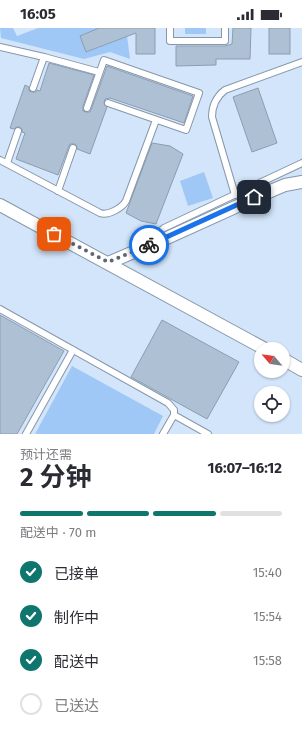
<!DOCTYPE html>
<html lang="zh">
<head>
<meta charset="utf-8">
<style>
  body { margin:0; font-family:"Fira Sans","Noto Sans SC",sans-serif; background:#f7f7f7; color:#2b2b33; height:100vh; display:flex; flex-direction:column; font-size:15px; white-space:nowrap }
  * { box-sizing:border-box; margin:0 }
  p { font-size:13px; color:#7c7c81 }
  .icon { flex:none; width:22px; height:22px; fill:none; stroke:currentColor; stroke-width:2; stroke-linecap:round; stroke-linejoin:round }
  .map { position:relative; height:406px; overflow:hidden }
  .sheet { display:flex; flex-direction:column; background:#fff; flex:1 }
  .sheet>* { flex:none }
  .needle { width:26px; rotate:299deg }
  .controls { position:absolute; left:254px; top:314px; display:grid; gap:8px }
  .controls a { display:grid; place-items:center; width:36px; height:36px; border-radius:50%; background:#fff; box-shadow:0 1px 3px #0004; font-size:20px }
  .pin { position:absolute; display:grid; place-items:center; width:34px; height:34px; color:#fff; margin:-17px; border-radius:8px; box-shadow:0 2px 6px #0006 }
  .courier { position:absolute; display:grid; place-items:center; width:40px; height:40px; margin:-20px; border:3px solid #1a73e8; border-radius:50%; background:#fff; color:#222; box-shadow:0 1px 5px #0007 }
  .summary em { font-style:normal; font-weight:700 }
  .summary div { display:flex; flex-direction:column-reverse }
  .summary { display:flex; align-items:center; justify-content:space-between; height:68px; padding:0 20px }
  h1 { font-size:26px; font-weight:700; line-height:30px }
  .bar { display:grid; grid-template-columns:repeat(4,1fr); gap:6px 4px; align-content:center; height:48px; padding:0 20px }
  .bar i { height:5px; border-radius:3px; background:#e1e1e2 }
  .bar .on { background:#0f766e }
  .bar p { grid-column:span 4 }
  ol { padding:0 20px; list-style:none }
  li { display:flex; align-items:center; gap:12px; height:44px }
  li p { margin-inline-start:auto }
  li .icon { padding:4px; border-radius:50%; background:#0f766e; color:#fff; stroke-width:4 }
  li:last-child { color:#7c7c81 }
  li i { width:22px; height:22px; border:2px solid #e1e1e2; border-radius:50% }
  .status { display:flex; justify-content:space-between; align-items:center; height:28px; padding:0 20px; background:#fff; direction:ltr }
  .status svg { height:11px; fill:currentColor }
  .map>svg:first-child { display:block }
  .green { fill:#9fc8f7 }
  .building { fill:#aec0d4; stroke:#8d9db1 }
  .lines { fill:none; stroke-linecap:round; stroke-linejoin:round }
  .lane-casing { stroke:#8697aa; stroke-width:8 }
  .street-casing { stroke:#8697aa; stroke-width:14 }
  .lane { stroke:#fff; stroke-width:6 }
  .street { stroke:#fff; stroke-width:12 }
  .done { stroke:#5c6773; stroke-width:4; stroke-dasharray:0 7.2 }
  .route { stroke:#1a73e8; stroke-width:5 }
</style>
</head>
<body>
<div class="status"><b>16:05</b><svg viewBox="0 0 49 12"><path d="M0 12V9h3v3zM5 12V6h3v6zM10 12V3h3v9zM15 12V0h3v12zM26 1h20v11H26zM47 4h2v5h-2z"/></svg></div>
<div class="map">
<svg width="302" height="406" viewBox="0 0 302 406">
  <rect width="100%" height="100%" fill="#d3e5fa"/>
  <g class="green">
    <path d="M 0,0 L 13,0 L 17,8 L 38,0 L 126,0 L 130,31 L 110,24 L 84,31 L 1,10 Z"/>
    <rect x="185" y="0" width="21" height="6"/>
    <path d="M 204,144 L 213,170 L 188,178 L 180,153 Z"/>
    <path d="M 72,338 L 163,388 L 154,406 L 35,406 Z"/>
  </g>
  <g class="building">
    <path d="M 99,0 L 155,0 L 155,26 L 136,26 L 136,5 L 86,24 L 80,8 Z"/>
    <path d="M 233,0 L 251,0 L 250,31 L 216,31 L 216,37 L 176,38 L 176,18 L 225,18 L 232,16 Z"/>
    <rect x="269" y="0" width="21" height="26"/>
    <path d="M 49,35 L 94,47 L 83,78 L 83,83 L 86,84 L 90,84 L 91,82 L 107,38 L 193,68 L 184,95 L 110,70 L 105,71 L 104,75 L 107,79 L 90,126 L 77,121 L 77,119 L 75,116 L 70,116 L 69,118 L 58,147 L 16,131 L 25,105 L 22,104 L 22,102 L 20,99 L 17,99 L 14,101 L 10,100 L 25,57 L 29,59 L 29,63 L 32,64 L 36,64 L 37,62 L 40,63 Z"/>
    <path d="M 258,60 L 277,115 L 252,124 L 233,69 Z"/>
    <path d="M 152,115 L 170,118 L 183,126 L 156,196 L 141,193 L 126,185 Z"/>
    <path d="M 0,287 L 64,323 L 17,406 L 0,406 Z"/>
    <path d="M 162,292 L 239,334 L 207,391 L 131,349 Z"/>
  </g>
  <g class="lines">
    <g class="lane-casing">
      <g id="lane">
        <path d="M 170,0 L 170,13 L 225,13 L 225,0"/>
        <path d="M 0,19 L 44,29 L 99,44"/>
        <path d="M 33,60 L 44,29"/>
        <path d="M 87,80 L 104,32 L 199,65 L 186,102 L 108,75"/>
        <path d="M 0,132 L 100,185 C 108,188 122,180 126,173 L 156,92"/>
        <path d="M 7,135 L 18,103"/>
        <path d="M 58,163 L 73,120"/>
        <path d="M 235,167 L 212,89 C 212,78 216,69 225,62 L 302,34"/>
        <path d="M 156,214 L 159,204 L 164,200 L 302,135"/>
        <path d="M 0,281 L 168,375 L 174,382 L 174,387 L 163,406"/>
        <path d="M 174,387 L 208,406"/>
        <path d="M 26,406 L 73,322"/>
      </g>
    </g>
    <g class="street-casing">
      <g id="street">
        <path d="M 0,177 L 265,321"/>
        <path d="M 108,235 L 169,209 L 273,162 L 285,157 L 302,154"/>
        <path d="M 283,331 L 302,342"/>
      </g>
    </g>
    <use href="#lane" class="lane"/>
    <use href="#street" class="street"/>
  </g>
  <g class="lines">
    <path class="done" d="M 54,206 L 108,234 L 149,217"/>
    <path class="route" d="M 149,217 L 254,169"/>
  </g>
</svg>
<div class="controls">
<a><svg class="needle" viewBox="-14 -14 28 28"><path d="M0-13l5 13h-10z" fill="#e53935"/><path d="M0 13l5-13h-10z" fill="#7c7c81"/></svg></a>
<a><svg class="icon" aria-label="locate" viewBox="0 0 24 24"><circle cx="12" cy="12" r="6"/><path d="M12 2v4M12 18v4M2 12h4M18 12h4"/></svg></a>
</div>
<div class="pin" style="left:54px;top:206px;background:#ea580c"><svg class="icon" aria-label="bag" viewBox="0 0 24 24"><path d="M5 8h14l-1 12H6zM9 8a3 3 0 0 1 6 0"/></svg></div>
<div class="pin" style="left:254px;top:169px;background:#1f2937"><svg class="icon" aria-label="home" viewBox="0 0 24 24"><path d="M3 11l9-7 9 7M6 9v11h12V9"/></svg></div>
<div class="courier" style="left:149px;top:217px"><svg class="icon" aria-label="bike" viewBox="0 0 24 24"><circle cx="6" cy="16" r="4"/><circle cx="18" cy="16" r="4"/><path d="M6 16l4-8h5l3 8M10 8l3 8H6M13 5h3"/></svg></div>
</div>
<section class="sheet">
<div class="summary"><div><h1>2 分钟</h1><p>预计还需</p></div><em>16:07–16:12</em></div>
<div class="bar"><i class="on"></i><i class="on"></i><i class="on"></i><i></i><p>配送中 · 70 m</p></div>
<ol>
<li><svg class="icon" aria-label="check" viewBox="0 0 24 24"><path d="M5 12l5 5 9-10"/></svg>已接单<p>15:40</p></li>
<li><svg class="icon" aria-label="check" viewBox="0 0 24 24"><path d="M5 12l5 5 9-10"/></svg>制作中<p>15:54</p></li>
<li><svg class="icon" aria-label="check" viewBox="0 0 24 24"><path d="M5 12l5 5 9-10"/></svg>配送中<p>15:58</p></li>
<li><i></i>已送达</li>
</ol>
</section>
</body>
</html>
